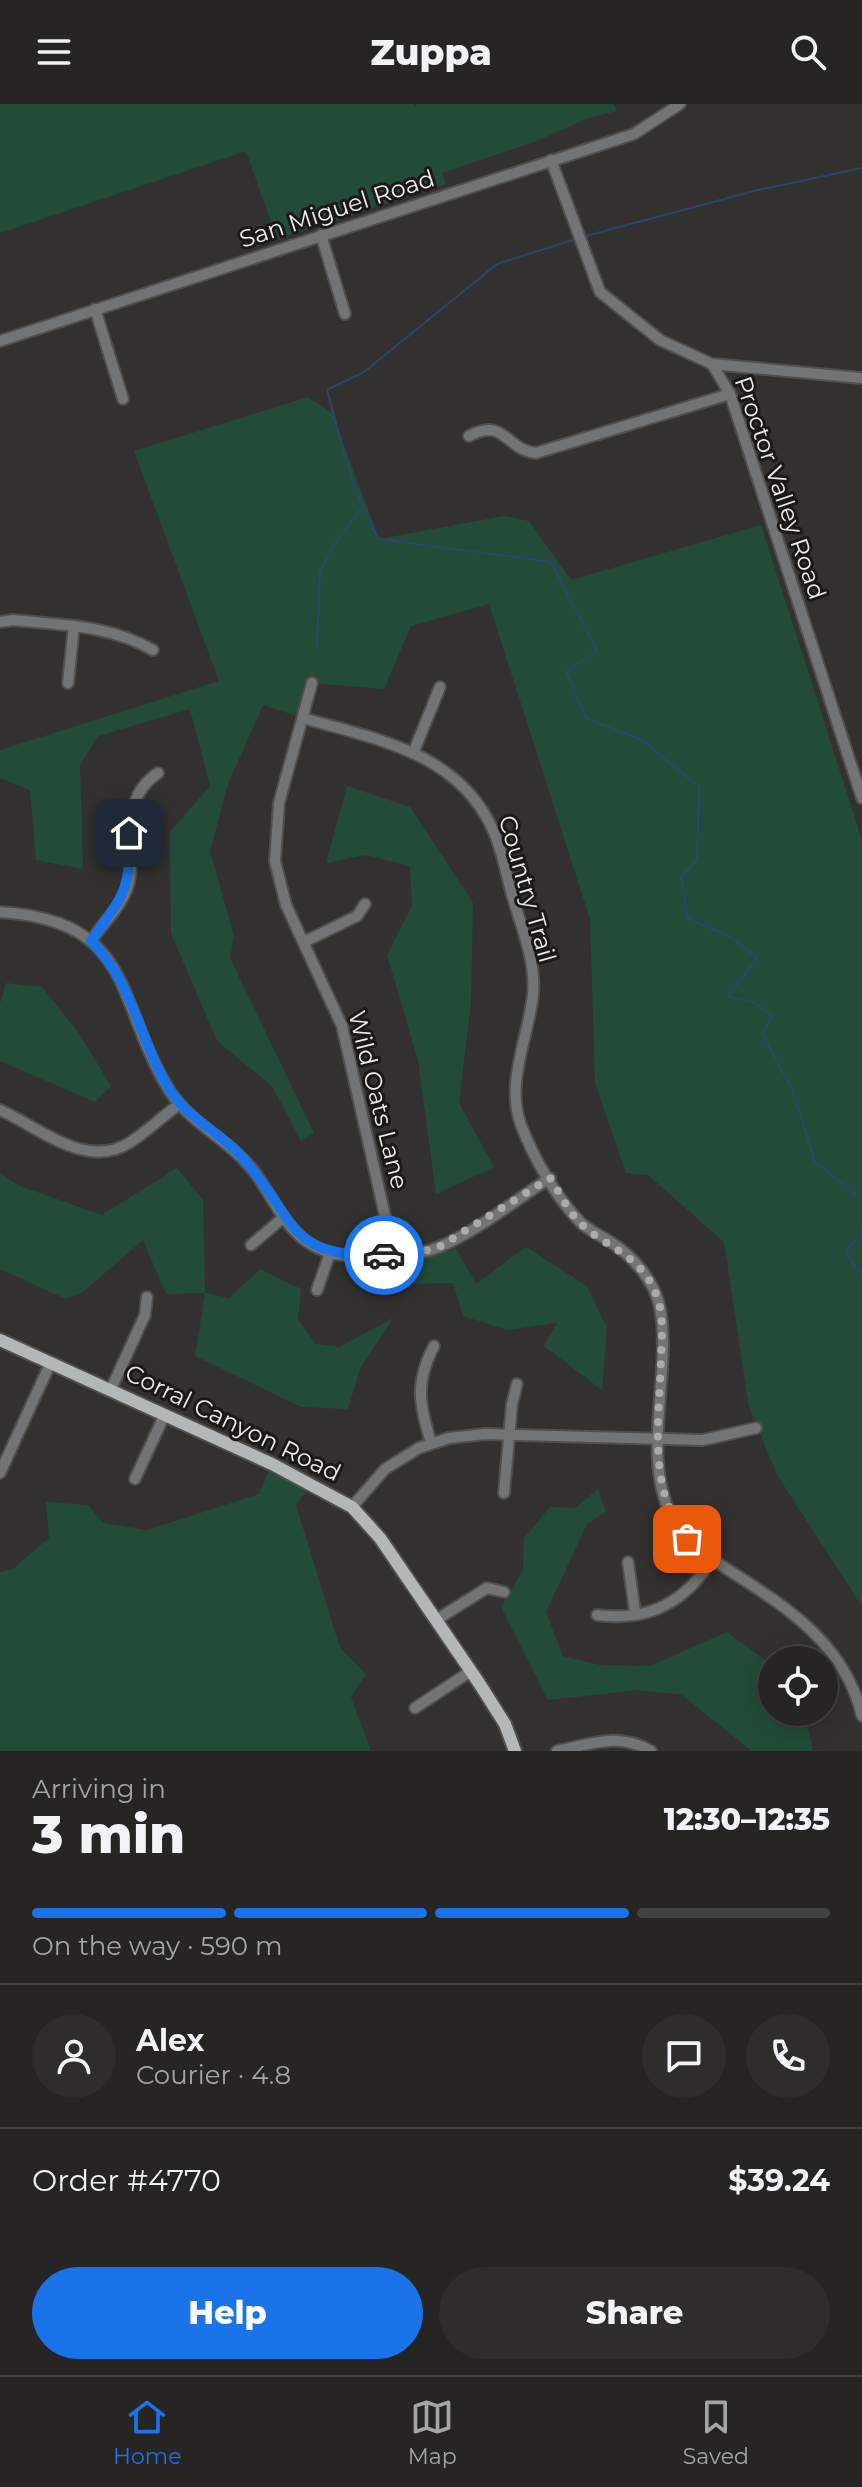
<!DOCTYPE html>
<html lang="en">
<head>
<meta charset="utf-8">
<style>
  body { margin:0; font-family:Montserrat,sans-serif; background:#2e2d2b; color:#f1f3f6; height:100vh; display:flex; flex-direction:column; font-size:30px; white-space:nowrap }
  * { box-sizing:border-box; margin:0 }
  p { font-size:26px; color:#a4a5a6 }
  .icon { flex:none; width:44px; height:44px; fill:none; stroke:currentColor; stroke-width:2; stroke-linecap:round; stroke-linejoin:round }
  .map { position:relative; height:1647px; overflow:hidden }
  .panel { display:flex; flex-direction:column; background:#262523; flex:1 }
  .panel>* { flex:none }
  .controls { position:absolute; left:758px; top:1542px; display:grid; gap:16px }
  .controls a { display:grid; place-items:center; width:80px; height:80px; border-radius:50%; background:#262523; box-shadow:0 4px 20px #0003,0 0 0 2px #424241; font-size:40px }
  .pin { position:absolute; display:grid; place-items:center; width:68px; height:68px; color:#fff; margin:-34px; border-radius:16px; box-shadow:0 4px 12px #0006 }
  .courier { position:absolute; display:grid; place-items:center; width:80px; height:80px; margin:-40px; border:6px solid #1a73e8; border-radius:50%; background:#fff; color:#222; box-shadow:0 2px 10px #0007 }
  .head em { font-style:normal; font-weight:800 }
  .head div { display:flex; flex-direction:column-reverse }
  .head { display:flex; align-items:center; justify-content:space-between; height:136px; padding:0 32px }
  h1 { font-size:52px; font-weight:800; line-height:60px }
  .bar { display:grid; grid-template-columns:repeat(4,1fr); gap:12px 8px; align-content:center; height:96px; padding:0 32px }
  .bar i { height:10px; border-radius:6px; background:#424241 }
  .bar .active { background:#1a73e8 }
  .bar p { grid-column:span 4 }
  .line { display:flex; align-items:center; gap:20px; padding:0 32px; border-top:2px solid #424241 }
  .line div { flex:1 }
  .round { display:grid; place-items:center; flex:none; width:84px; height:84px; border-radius:42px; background:#2e2d2b }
  .button { display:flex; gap:16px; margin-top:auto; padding:16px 32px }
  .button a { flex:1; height:92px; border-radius:48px; background:#1a73e8; color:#fff; font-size:32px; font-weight:800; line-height:92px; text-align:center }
  .button a+a { background:#2e2d2b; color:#f1f3f6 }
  header { display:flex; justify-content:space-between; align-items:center; height:104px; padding:0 32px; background:#262523; font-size:36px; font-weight:800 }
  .menu { display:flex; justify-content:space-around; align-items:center; height:112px; border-top:2px solid #424241; background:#262523; font-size:22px; color:#a4a5a6 }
  .menu a { display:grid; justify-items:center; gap:4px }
  .menu .active { color:#1a73e8 }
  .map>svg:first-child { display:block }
  .green { fill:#224c37 }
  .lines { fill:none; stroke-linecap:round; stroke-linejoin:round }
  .stream { stroke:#2c456a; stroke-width:2 }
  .minor-casing { stroke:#514f4d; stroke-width:14 }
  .major-casing { stroke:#514f4d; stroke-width:16 }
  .minor { stroke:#737475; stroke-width:10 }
  .major { stroke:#b4b7b8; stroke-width:12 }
  .done { stroke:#acaba9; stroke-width:8; stroke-dasharray:0 14.4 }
  .route { stroke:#1a73e8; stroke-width:10 }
  .labels { text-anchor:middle; stroke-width:6; stroke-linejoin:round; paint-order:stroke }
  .street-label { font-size:24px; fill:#edeceb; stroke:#1a1918 }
</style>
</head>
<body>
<header><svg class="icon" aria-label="menu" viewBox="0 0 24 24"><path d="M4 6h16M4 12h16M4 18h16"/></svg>Zuppa<svg class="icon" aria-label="search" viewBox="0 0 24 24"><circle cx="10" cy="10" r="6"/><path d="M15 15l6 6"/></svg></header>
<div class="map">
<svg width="862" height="1647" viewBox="0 0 862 1647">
  <rect width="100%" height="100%" fill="#33312f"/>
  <g class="green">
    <path d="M 0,0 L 414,0 L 415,3 L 417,0 L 614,0 L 617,7 L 588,14 L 537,37 L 442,69 L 446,80 L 277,135 L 246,47 L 0,129 Z"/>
    <path d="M 308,293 L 332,309 L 379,435 L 504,412 L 529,417 L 571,476 L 761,421 L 862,736 L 862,1502 L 777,1371 L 749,1303 L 724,1138 L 648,1071 L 626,1069 L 595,979 L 590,815 L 489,500 L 411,522 L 384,585 L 312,579 L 303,614 L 263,601 L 228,680 L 210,747 L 234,832 L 230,854 L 314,1029 L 301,1037 L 272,982 L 217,937 L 171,829 L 170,728 L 210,682 L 190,605 L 98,632 L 80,661 L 83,765 L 36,756 L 30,686 L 0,674 L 0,646 L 219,577 L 134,347 Z"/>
    <path d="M 347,682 L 410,703 L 473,799 L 471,899 L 459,999 L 494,1063 L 436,1090 L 418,956 L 387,851 L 412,801 L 410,762 L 365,751 L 326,759 Z"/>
    <path d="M 6,879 L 42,883 L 78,928 L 111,982 L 95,998 L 0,957 L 0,899 Z"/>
    <path d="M 177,1064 L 203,1096 L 205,1189 L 229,1194 L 260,1165 L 301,1185 L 298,1216 L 316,1240 L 339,1243 L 393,1214 L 360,1265 L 348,1305 L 301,1303 L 195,1252 L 205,1189 L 166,1190 L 143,1136 L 83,1188 L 66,1195 L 0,1165 L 0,1069 L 20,1082 L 102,1111 Z"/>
    <path d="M 526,1143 L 587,1182 L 607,1224 L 602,1286 L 544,1242 L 557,1219 L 508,1226 L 463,1212 L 453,1179 L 410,1180 L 406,1158 L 456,1145 L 476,1180 Z"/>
    <path d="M 272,1360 L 312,1379 L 296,1401 L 340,1544 L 366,1570 L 351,1593 L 371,1647 L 0,1647 L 0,1468 L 13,1465 L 49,1434 L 46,1398 L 88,1401 L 103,1419 L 147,1426 L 259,1390 Z"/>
    <path d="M 598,1385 L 606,1408 L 587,1420 L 546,1508 L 563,1552 L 600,1561 L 650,1562 L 727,1528 L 772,1561 L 772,1608 L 799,1608 L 809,1627 L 813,1647 L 752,1647 L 682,1591 L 637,1586 L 548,1596 L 501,1503 L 523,1466 L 524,1434 L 550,1403 L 575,1404 Z"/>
  </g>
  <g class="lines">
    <g class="stream">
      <path d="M 582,133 L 758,86 L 862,64"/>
      <path d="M 576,135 L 497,160 L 364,268 L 327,286 C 341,336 352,390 379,435 L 551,458 L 597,547 L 566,568 L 586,614 L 642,636 L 699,683 L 697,756 L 681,773 L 688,815 L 729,832 L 757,854 L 728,893 L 754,898 L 772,912 L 762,930 L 793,987 L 815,1058 L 862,1095"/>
      <path d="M 317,545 L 320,468 L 336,438 L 362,403"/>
      <path d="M 862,1127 L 846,1147 L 862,1175"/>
    </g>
    <g class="minor-casing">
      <g id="minor">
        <path d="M 551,56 L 600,188 L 660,236 L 712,260 L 730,290 L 862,694"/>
        <path d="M 321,131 L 345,210"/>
        <path d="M 95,205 L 123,295"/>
        <path d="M 0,237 L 634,30 L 680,0"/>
        <path d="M 712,260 L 862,274"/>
        <path d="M 469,332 C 506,313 504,345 536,349 L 730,290"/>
        <path d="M 0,518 L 13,516 C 62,521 110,521 153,546"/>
        <path d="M 68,579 L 74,522"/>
        <path d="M 312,579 L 279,699 L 275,757 L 286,801 L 342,922 L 385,1112 L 386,1151"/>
        <path d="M 303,614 C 375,635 457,648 492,724 C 502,745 506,769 512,791 C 521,822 536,857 533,890 C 529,932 505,979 521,1021 C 533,1053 556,1093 580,1118 C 589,1127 602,1132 612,1139 C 634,1153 655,1178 660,1204 C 672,1268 641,1351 671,1411 C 684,1438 706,1451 730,1467 C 788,1504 845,1540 862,1612"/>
        <path d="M 414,647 L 440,583"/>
        <path d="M 0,808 C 136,817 114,896 169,986 C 191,1021 232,1037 256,1070 C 271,1091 282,1117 302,1134 C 322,1151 345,1153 370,1152 C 390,1151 412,1152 431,1146 C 470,1133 515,1096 550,1074"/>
        <path d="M 91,837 C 105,816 126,799 130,773 C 136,735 119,695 158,669"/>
        <path d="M 304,838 L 357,812 L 365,800"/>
        <path d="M 0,1006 C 39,1023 85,1066 129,1039 C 147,1028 162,1012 180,1000"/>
        <path d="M 251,1141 L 284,1113"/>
        <path d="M 317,1186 L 330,1149"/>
        <path d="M 111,1285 L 145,1211 L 147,1193"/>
        <path d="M 431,1339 C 420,1300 414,1280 434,1242"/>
        <path d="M 0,1369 L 51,1258"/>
        <path d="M 135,1375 L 165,1310"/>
        <path d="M 504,1389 L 512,1300 L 517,1280"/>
        <path d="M 352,1403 L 385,1365 L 419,1344 L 449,1334 L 485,1330 L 703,1336 L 756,1324"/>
        <path d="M 628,1458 L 635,1508"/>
        <path d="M 597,1511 C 648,1518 686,1498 712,1455"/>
        <path d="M 436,1516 L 487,1484 L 504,1488"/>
        <path d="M 415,1604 L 471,1567"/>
        <path d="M 557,1647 C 591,1640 619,1628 651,1647"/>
      </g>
    </g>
    <g class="major-casing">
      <path id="major" d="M 0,1236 L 272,1360 L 352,1403 L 380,1434 L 479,1579 L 505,1620 L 515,1647"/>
    </g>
    <use href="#minor" class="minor"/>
    <use href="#major" class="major"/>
  </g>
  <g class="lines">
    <path class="done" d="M 384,1151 L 421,1148 L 439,1143 L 550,1074 C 560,1089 568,1107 581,1120 C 607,1144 641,1151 656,1190 C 664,1210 662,1231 661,1251 C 660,1313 646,1383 687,1435"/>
    <path class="route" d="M 129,729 C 131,790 123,790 91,837 C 136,883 138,935 170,986 C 188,1015 219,1027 241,1052 C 297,1113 284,1155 384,1151"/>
  </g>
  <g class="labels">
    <g class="street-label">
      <text transform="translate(337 105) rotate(-18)" y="8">San Miguel Road</text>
      <text transform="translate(780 384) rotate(71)" y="8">Proctor Valley Road</text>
      <text transform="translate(527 785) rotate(74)" y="8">Country Trail</text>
      <text transform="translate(378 996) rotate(76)" y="8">Wild Oats Lane</text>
      <text transform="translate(233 1319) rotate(26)" y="8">Corral Canyon Road</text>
    </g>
  </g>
</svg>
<div class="controls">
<a><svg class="icon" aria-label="locate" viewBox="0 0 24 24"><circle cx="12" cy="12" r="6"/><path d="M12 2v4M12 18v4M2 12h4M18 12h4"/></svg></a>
</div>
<div class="pin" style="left:687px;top:1435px;background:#ea580c"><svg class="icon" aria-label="bag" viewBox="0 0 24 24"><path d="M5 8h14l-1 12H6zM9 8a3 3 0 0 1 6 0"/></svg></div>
<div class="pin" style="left:129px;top:729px;background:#1f2937"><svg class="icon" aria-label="home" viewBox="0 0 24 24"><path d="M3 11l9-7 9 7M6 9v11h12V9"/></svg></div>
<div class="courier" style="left:384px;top:1151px"><svg class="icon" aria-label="car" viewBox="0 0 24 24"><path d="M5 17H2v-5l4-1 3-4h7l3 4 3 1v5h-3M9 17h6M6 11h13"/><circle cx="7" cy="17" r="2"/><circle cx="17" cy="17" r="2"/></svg></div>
</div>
<section class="panel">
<div class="head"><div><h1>3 min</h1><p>Arriving in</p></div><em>12:30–12:35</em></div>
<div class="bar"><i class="active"></i><i class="active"></i><i class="active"></i><i></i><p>On the way · 590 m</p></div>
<div class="line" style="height:144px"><a class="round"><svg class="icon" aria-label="person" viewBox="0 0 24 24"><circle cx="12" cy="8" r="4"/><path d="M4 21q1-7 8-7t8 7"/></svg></a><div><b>Alex</b><p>Courier · 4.8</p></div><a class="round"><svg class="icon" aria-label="chat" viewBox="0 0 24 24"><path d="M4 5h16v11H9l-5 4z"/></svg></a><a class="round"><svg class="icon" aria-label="phone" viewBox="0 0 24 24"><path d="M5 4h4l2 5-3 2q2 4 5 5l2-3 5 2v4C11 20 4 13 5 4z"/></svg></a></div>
<div class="line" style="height:104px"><div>Order #4770</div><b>$39.24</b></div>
<div class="button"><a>Help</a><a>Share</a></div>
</section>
<nav class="menu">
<a class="active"><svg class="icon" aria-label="home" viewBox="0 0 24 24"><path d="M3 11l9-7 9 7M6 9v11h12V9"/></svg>Home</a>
<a><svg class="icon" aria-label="map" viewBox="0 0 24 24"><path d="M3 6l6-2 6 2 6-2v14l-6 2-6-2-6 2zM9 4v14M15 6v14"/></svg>Map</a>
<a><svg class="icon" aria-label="saved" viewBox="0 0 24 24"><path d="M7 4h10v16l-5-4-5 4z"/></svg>Saved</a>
</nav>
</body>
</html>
